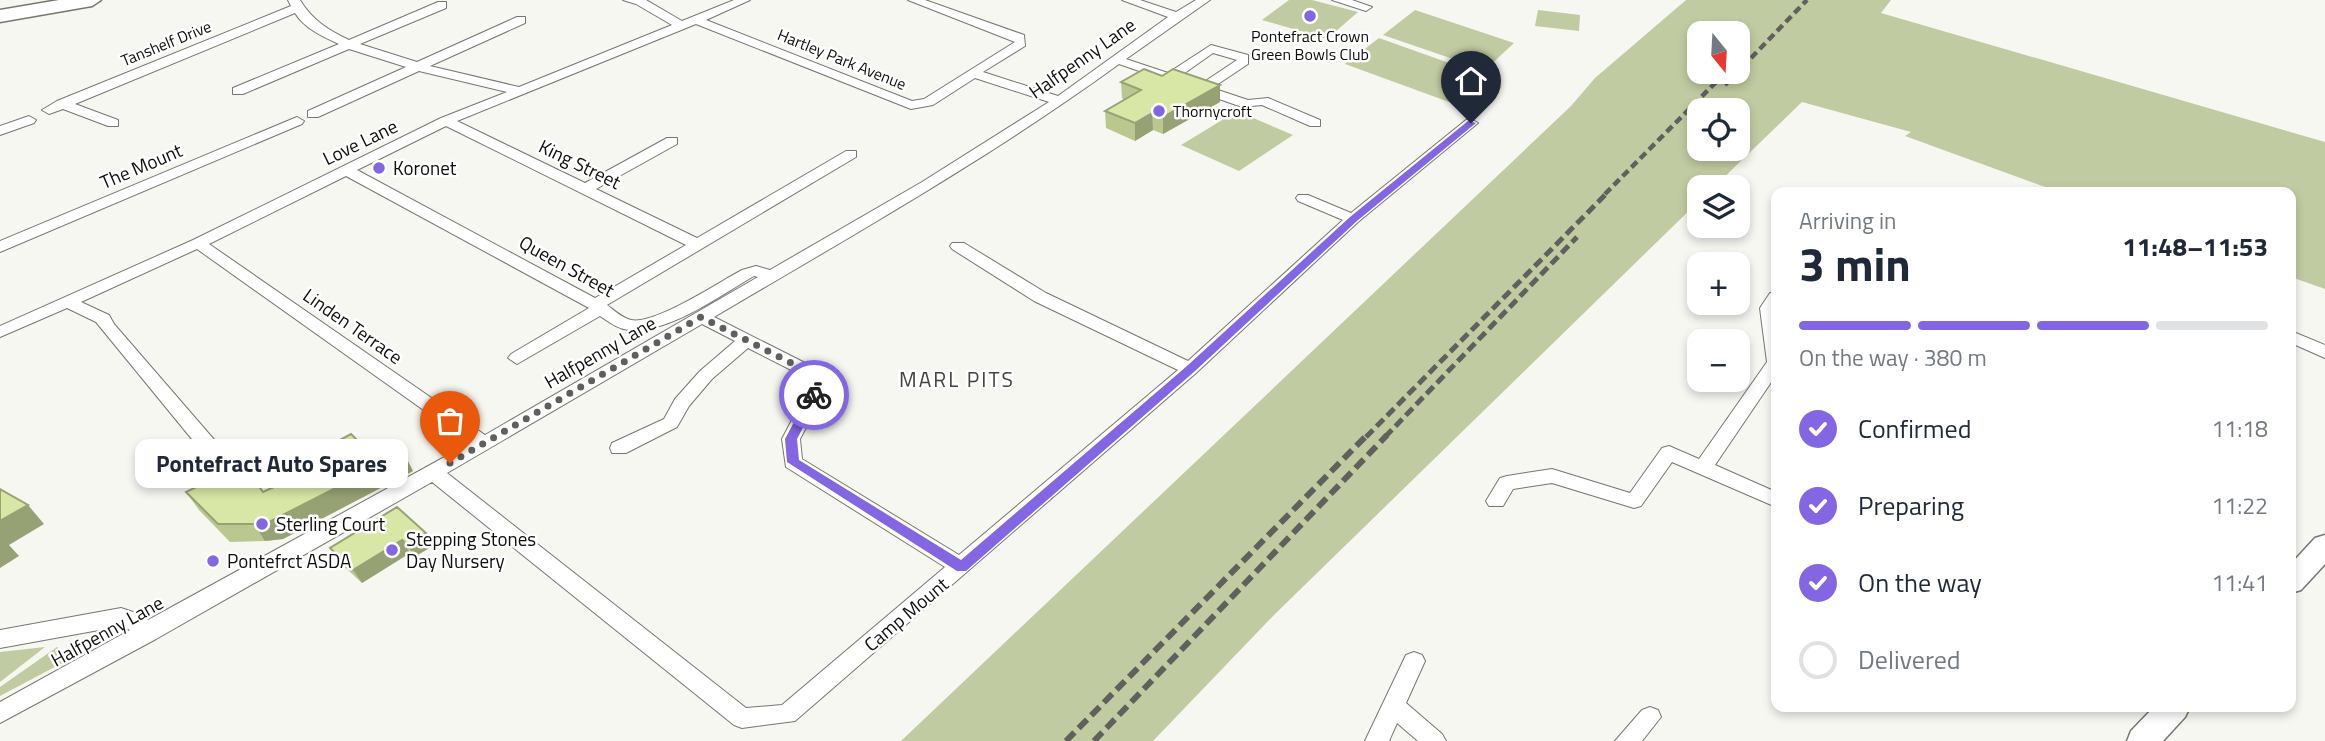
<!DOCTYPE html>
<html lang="en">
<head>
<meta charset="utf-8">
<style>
  body { margin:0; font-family:"Titillium Web",sans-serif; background:#f6f6f7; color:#1f2937; height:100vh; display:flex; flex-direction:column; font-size:26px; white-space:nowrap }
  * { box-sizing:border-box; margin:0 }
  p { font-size:23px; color:#747a83 }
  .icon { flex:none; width:38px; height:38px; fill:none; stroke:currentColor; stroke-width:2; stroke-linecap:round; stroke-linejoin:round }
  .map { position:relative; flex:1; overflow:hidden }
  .side { position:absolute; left:1771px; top:187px; width:525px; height:525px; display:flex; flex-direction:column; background:#fff; border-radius:14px; box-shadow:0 4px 10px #0003 }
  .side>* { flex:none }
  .needle { width:46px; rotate:162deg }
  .tools { position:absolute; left:1687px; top:21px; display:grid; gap:14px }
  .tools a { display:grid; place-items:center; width:63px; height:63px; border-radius:14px; background:#fff; box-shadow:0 4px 10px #0003; font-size:35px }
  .pin { position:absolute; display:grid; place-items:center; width:60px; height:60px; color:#fff; margin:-72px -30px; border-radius:50% 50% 50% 0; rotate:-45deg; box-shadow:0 0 7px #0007 }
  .pin .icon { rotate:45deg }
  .courier { position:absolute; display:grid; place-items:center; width:70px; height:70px; margin:-35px; border:5px solid #8366e2; border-radius:50%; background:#fff; color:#222; box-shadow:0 2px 9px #0007 }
  .bubble { position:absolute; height:49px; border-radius:14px; background:#fff; box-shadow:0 4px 10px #0003; font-size:23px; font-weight:700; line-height:49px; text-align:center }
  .head em { font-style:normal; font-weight:700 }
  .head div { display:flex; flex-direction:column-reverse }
  .head { display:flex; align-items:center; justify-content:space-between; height:119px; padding:0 28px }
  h1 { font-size:46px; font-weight:700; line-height:52px }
  .bar { display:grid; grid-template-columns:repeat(4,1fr); gap:10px 7px; align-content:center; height:84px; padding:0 28px }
  .bar i { height:9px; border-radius:5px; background:#e0e1e3 }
  .bar .current { background:#8366e2 }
  .bar p { grid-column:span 4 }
  ol { padding:0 28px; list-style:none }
  li { display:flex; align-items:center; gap:21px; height:77px }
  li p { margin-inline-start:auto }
  li .icon { padding:7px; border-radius:50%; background:#8366e2; color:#fff; stroke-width:4 }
  li:last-child { color:#747a83 }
  li i { width:38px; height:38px; border:4px solid #e0e1e3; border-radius:50% }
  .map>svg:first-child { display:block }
  .green { fill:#c1cba1; fill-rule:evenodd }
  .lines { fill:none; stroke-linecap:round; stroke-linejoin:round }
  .minor-casing { stroke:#757771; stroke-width:2 }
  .secondary-casing { stroke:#757771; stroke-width:3 }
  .primary-casing { stroke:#757771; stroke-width:3 }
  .minor { fill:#fff; fill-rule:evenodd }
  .secondary { fill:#fff; fill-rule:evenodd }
  .primary { fill:#fff; fill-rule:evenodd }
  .rail-far2 { stroke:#60605d; stroke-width:4.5; stroke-dasharray:8 4.5; stroke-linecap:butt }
  .rail-far1 { stroke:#60605d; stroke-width:5; stroke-dasharray:10 5; stroke-linecap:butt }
  .rail { stroke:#60605d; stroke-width:6; stroke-dasharray:12 6; stroke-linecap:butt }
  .wall { fill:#bac78f }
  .shaded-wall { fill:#97a274 }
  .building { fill:#d8e7a6; stroke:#97a274; stroke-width:2 }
  .route { fill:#8366e2 }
  .done { stroke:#5f605c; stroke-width:7; stroke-dasharray:0 12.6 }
  .poi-dot { fill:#8366e2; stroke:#fff; stroke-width:2.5 }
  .labels { text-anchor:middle; stroke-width:5; stroke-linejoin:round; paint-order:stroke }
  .far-poi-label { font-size:16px; fill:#0e0e0c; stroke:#fff }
  .far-street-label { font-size:16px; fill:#0e0e0c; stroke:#fff }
  .street-label { font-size:19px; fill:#0e0e0c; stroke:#fff }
  .poi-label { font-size:19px; fill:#0e0e0c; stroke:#fff; text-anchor:start }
  .neighbourhood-label { font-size:21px; letter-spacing:2px; fill:#42443e; stroke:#fff }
</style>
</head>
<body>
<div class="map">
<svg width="2325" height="741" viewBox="0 0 2325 741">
  <rect width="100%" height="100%" fill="#f6f7f1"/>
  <g class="green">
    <path d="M 1289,0 L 1312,0 L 1358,12 L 1327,39 L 1262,20 Z"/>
    <path d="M 1686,0 L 1891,0 L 1881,13 L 2325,142 L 2325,289 L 2291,277 L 2291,192 L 2059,192 L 1905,136 L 1911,132 L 1802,102 L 1714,187 L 1699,187 L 1699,201 L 1275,614 L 1153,741 L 901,741 L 1571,106 L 1595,78 ZM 1738,33 L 1738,72 L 1699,72 L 1699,33 ZM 1738,110 L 1738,149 L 1699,149 L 1699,110 Z"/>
    <path d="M 1415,10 L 1514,43 L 1485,70 L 1383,35 Z"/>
    <path d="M 1538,10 L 1580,15 L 1579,31 L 1535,26 Z"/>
    <path d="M 1379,38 L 1480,74 L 1449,102 L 1345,64 Z"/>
    <path d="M 1237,111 L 1293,135 L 1239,171 L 1181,145 Z"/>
    <path d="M 45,647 L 0,682 L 0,652 Z"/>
    <path d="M 57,647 L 69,656 L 66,661 L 0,696 L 0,687 Z"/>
  </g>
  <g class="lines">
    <g class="minor-casing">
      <g id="minor">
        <path d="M 288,0 L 300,0 C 312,20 328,30 349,40 L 438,2 L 446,2 L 446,8 L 360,44 L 417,62 L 517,17 L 525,17 L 525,23 L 430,66 L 519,87 L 672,25 L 636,4 L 623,0 L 646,0 L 682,21 L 734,0 L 750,0 L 706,20 L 912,101 L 924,99 L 1015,42 L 908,0 L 925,0 L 1024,35 L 1025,46 L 983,72 L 1058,96 L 1168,17 L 1122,0 L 1140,0 L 1176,12 L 1196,0 L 1210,0 L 1126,59 L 1168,73 L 1211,45 L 1248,55 L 1248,64 L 1212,88 L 1248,100 L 1268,98 L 1320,120 L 1320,126 L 1310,126 L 1262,105 L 1242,107 L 1119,64 C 990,158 851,236 714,317 L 815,368 L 824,393 L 800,439 L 802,459 L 959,555 L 1178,370 L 1034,301 L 952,249 L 950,246 L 952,243 L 964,243 L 1046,293 L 1188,361 L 1343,220 L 1298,201 L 1296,198 L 1298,195 L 1308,195 L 1351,213 L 1466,120 L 1471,119 L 1478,123 L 1358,222 L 1196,373 L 795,721 L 742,728 L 734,725 L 432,482 L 156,639 L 0,723 L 0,702 L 130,630 L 121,626 L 0,648 L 0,630 L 121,608 L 142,615 L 148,620 L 470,443 L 197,249 L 81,302 L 109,315 L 114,324 L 223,450 L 225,455 L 223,460 L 209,460 L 96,322 L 67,308 L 0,337 L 0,326 L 193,240 L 441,118 L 507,92 L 419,71 L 318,117 L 308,117 L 308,111 L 406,67 L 349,49 L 243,94 L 233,94 L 233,88 L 339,44 C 323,37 304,28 295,13 L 75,104 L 118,120 L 118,126 L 108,126 L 63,109 L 49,114 L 42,110 L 57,101 L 291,6 ZM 696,24 L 911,109 L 933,105 L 975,78 L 1049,102 L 922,182 L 770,270 L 756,266 L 742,270 C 719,282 655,325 631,320 C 622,318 614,310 607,305 L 856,157 L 856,151 L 846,151 L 697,238 L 596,189 L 677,144 L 677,138 L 667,138 L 585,183 L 457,121 ZM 1213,53 L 1237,60 L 1201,84 L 1179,77 ZM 446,126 L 686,245 L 595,298 L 357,170 ZM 346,176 L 589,308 L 511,354 L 508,358 L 517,364 L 600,316 C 609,322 618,329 629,330 C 668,334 721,295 754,276 L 758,277 L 485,435 L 209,244 ZM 702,324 L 735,341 L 700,371 L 675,399 L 664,419 L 612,443 L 610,448 L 612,453 L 626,453 L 677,427 L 689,406 L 712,379 L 748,348 L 801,375 L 806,393 L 782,439 L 786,467 L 945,567 L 782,705 L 746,708 L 447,473 Z"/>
        <path d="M 1332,0 L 1352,0 L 1372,7 L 1366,11 Z"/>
        <path d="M 29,116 L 36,120 L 34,123 L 0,135 L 0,126 Z"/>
        <path d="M 297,117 L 304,121 L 302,124 L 0,252 L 0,241 Z"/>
        <path d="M 1776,292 L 1776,375 L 1715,465 L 1776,492 L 1776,507 L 1672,462 L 1641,506 L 1634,508 L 1552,483 L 1513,489 L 1503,506 L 1489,506 L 1486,501 L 1500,478 L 1507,476 L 1552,469 L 1630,493 L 1662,448 L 1669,446 L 1699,459 L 1767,362 L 1760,308 L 1770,293 Z"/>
        <path d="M 2291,331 L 2325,345 L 2325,358 L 2291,343 Z"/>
        <path d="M 1414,652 L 1422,655 L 1425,661 L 1406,703 L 1442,734 L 1446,741 L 1418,741 L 1397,723 L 1389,741 L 1365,741 L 1406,655 Z"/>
        <path d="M 1650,707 L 1658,710 L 1661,717 L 1642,741 L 1615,741 L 1642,710 Z"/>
      </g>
    </g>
    <g class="secondary-casing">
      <g id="secondary">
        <path d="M 2325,535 L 2325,564 L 2301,590 L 2291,593 L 2291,564 L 2315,538 Z"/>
        <path d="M 2154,707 L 2190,707 L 2185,717 L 2163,741 L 2127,741 L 2131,731 Z"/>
      </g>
    </g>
    <g class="primary-casing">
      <path id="primary" d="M 59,0 L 101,0 L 92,6 L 0,22 L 0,10 Z"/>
    </g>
    <use href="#minor" class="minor"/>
    <use href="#secondary" class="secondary"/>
    <use href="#primary" class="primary"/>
    <g class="rail-far2">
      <path d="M 1725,85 L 1807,0"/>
      <path d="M 1605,194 L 1726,72"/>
    </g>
    <g class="rail-far1">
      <path d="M 1366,437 L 1607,193"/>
      <path d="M 1385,437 L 1577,237"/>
    </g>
    <g class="rail">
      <path d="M 1066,741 L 1367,435"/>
      <path d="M 1094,741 L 1387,435"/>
    </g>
  </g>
  <g class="wall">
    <path d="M 1121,82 L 1220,85 L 1220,102 L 1163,134 L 1153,130 L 1135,141 L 1106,128 L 1105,111 L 1124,100 L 1122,98 Z"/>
    <path d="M 327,447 L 369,452 L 413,471 L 283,539 L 265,541 L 230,542 L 199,510 L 186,492 L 263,492 L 339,466 Z"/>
    <path d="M 397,507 L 433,546 L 414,557 L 410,553 L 362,583 L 338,561 L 330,548 Z"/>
  </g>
  <g class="shaded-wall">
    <path d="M 1220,85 L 1220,102 L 1163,134 L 1163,117 Z"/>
    <path d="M 1152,113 L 1153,130 L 1135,141 L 1135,123 Z"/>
    <path d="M 404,453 L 413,471 L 283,539 L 265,541 L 254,524 Z"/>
    <path d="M 28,505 L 44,524 L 9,545 L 19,556 L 0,568 L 0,521 Z"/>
    <path d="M 426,533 L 433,546 L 414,557 L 407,544 Z"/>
    <path d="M 402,540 L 410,553 L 362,583 L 353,570 Z"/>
  </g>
  <g class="building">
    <path d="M 1144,69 L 1162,76 L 1173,69 L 1220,85 L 1163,117 L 1152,113 L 1135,123 L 1105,111 L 1141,90 L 1121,82 Z"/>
    <path d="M 351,434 L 369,452 L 390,441 L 404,453 L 271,521 L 254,524 L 218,524 L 186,492 L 243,464 L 263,492 L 300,475 L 346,464 L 327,447 Z"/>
    <path d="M 0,489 L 28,505 L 0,521 Z"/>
    <path d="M 397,507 L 426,533 L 407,544 L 402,540 L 353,570 L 330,548 Z"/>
  </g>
  <path class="route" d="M 1468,121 L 1476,123 L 1357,221 L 1195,371 L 966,571 L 957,571 L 787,462 L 785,439 L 810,392 L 818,392 L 820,395 L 797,439 L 799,460 L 961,560 L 1187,366 L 1350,217 Z"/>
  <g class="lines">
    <path class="done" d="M 450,463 L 701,317 L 809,372 L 814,395"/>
  </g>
  <g class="poi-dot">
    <circle cx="1310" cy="16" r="7"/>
    <circle cx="1159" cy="111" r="7"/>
    <circle cx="379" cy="168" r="7"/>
    <circle cx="262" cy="524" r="7"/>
    <circle cx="392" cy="550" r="7"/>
    <circle cx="213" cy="561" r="7"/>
  </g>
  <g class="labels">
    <g class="far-poi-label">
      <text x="1310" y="42">Pontefract Crown<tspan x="1310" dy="18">Green Bowls Club</tspan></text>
      <text x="1173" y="117" text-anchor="start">Thornycroft</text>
    </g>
    <g class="far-street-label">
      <text transform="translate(166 43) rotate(-22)" y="6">Tanshelf Drive</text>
      <text transform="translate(842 59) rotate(22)" y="6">Hartley Park Avenue</text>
    </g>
    <g class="street-label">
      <text transform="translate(1082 58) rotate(-35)" y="7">Halfpenny Lane</text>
      <text transform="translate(360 142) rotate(-26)" y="7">Love Lane</text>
      <text transform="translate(580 164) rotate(26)" y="7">King Street</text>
      <text transform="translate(141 166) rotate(-23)" y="7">The Mount</text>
      <text transform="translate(567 266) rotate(29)" y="7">Queen Street</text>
      <text transform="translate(353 326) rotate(35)" y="7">Linden Terrace</text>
      <text transform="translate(600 352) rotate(-30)" y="7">Halfpenny Lane</text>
      <text transform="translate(906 614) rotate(-40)" y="7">Camp Mount</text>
      <text transform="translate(107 631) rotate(-29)" y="7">Halfpenny Lane</text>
    </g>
    <g class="poi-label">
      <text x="393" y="175">Koronet</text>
      <text x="276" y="531">Sterling Court</text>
      <text x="406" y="546">Stepping Stones<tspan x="406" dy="22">Day Nursery</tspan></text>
      <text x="227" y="568">Pontefrct ASDA</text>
    </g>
    <g class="neighbourhood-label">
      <text x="957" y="387">MARL PITS</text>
    </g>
  </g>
</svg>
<div class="tools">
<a><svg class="needle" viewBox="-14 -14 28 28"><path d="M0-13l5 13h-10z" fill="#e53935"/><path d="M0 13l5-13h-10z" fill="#747a83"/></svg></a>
<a><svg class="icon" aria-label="locate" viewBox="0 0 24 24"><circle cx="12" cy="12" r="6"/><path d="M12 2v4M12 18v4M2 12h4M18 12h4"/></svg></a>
<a><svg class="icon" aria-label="layers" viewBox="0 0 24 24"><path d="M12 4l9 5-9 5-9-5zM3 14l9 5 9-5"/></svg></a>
<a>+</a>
<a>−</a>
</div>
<div class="pin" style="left:450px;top:463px;background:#ea580c"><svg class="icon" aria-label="bag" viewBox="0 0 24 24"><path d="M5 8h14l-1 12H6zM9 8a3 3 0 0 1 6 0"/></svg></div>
<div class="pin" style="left:1471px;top:123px;background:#1f2937"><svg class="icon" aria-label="home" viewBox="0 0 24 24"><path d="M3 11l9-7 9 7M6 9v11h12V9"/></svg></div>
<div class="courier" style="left:814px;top:395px"><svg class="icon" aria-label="bike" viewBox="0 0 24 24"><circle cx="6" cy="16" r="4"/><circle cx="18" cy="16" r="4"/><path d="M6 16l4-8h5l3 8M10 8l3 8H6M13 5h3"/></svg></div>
<div class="bubble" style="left:135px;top:439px;width:273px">Pontefract Auto Spares</div>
<section class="side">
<div class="head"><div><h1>3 min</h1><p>Arriving in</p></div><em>11:48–11:53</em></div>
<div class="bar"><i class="current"></i><i class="current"></i><i class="current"></i><i></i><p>On the way · 380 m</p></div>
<ol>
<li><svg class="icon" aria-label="check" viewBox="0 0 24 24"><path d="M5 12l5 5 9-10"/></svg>Confirmed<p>11:18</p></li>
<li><svg class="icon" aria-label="check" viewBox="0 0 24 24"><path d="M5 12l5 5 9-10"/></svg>Preparing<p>11:22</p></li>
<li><svg class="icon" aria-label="check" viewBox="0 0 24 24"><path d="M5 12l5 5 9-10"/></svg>On the way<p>11:41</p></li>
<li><i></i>Delivered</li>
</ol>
</section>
</div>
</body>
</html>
